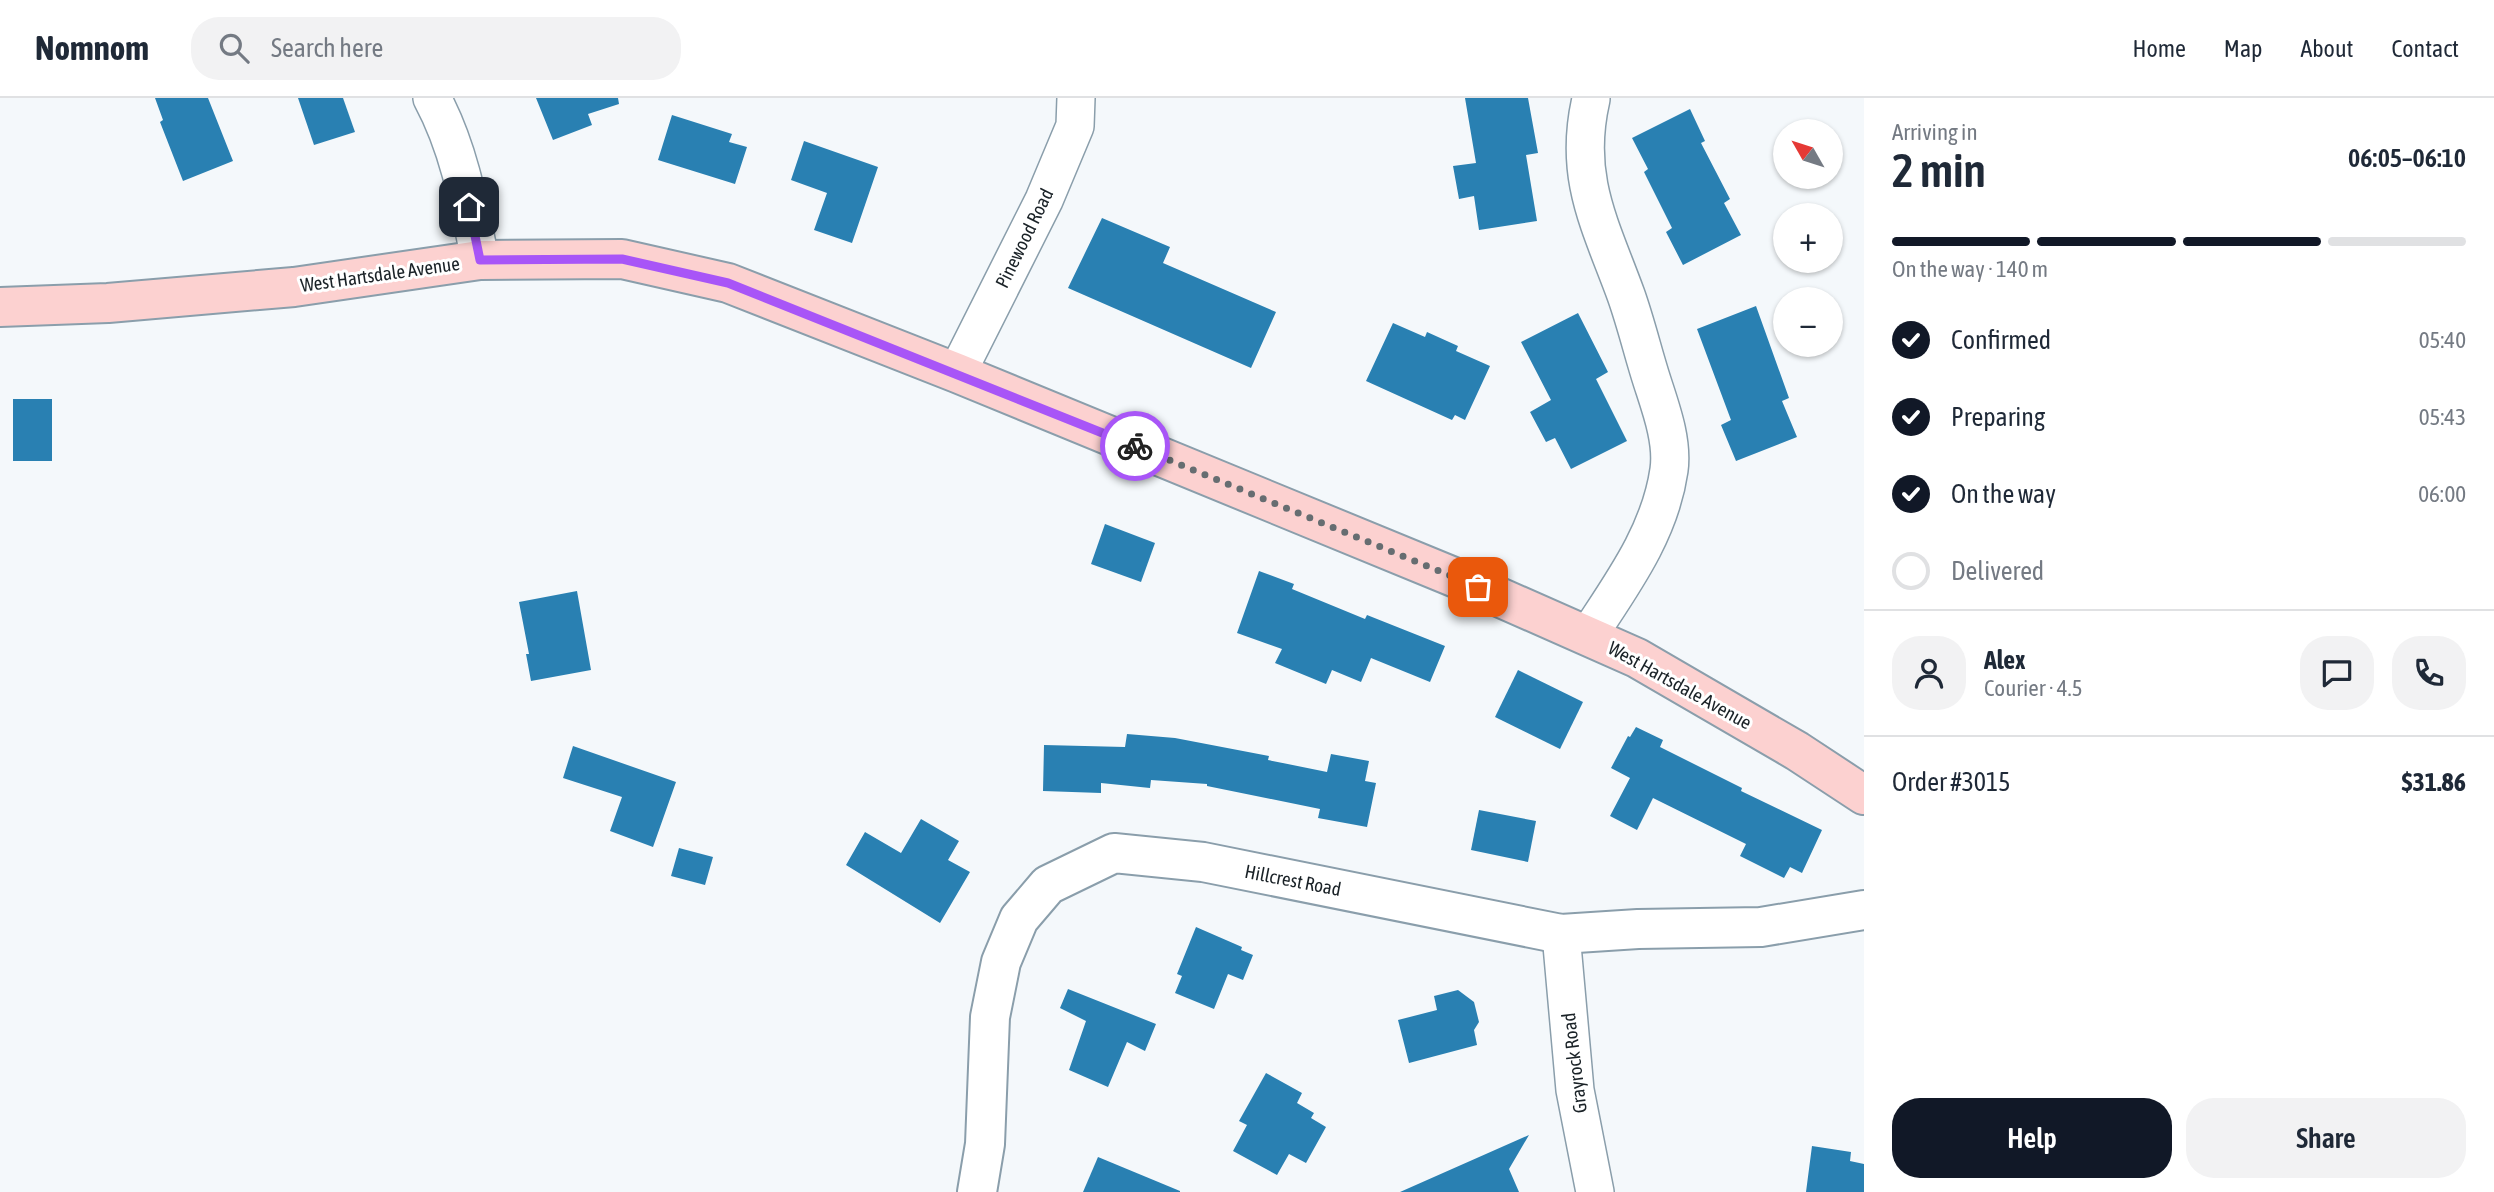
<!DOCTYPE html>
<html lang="en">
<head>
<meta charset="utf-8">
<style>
  body { margin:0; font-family:"Asap Condensed",sans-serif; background:#f2f2f3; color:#1f2937; height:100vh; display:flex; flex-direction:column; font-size:26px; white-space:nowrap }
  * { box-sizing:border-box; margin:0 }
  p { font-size:23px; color:#747a83 }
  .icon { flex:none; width:38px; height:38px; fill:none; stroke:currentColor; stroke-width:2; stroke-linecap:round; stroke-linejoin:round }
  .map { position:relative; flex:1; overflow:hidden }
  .panel { display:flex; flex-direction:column; background:#fff; width:630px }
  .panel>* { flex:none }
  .needle { width:46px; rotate:309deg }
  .buttons { position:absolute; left:1773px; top:21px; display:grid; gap:14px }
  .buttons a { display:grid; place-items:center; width:70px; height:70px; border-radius:50%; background:#fff; box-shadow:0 2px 5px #0004; font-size:35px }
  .pin { position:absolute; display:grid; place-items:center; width:60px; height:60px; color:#fff; margin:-30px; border-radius:14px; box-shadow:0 4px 10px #0006 }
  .courier { position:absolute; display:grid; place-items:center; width:70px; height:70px; margin:-35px; border:5px solid #a855f7; border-radius:50%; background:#fff; color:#222; box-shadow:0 2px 9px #0007 }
  .head em { font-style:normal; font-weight:600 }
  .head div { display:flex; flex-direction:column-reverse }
  .head { display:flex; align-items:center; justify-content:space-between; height:119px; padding:0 28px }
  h1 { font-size:46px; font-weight:600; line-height:52px }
  .bar { display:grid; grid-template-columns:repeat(4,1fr); gap:10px 7px; align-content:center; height:84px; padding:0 28px }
  .bar i { height:9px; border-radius:5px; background:#e0e1e3 }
  .bar .active { background:#111827 }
  .bar p { grid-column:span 4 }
  .line { display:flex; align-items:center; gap:18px; padding:0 28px; border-top:2px solid #e0e1e3 }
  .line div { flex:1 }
  .round { display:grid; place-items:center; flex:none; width:74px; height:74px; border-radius:28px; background:#f2f2f3 }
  ol { padding:0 28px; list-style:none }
  li { display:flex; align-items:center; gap:21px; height:77px }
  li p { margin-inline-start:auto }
  li .icon { padding:7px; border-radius:50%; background:#111827; color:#fff; stroke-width:4 }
  li:last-child { color:#747a83 }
  li i { width:38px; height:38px; border:4px solid #e0e1e3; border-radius:50% }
  .button { display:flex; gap:14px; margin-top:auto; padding:14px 28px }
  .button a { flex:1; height:80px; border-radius:28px; background:#111827; color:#fff; font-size:28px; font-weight:600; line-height:80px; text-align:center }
  .button a+a { background:#f2f2f3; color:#1f2937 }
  header { display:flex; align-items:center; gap:42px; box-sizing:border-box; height:98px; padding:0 35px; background:#fff; border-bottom:2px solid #e0e1e3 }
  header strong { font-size:33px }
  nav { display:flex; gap:38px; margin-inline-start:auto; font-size:24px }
  .search { width:490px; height:63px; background:#f2f2f3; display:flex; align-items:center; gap:18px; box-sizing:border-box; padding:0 24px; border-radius:28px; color:#747a83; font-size:26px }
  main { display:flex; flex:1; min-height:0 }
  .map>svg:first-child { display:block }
  .building { fill:#2980b2 }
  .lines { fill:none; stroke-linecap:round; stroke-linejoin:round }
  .minor-casing { stroke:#8a9eab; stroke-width:40 }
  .tertiary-casing { stroke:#8a9eab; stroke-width:42 }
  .secondary-casing { stroke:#8a9eab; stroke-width:42 }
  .minor { stroke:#fff; stroke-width:37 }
  .tertiary { stroke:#fff; stroke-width:38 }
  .secondary { stroke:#fcd1d0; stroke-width:38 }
  .done { stroke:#666d71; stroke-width:7; stroke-dasharray:0 12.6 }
  .route { stroke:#a855f7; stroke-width:9 }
  .labels { text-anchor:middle; stroke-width:6; stroke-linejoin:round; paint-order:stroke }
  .street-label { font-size:19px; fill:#1a2227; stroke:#fff }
</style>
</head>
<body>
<header>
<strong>Nomnom</strong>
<div class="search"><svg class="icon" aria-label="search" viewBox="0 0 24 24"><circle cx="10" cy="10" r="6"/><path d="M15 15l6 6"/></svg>Search here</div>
<nav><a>Home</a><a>Map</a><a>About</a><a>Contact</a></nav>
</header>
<main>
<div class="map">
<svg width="1864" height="1094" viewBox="0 0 1864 1094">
  <rect width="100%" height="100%" fill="#f4f8fb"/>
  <g class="building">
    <path d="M 155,0 L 208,0 L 233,63 L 183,83 L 160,24 L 163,22 Z"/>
    <path d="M 298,0 L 343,0 L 355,34 L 314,47 Z"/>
    <path d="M 536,0 L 618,0 L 619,6 L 588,16 L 592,27 L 553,42 Z"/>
    <path d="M 1465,0 L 1528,0 L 1538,55 L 1526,57 L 1537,123 L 1479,132 L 1474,98 L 1459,101 L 1453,68 L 1476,65 Z"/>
    <path d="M 1690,11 L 1705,43 L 1701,45 L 1730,101 L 1724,105 L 1741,137 L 1683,167 L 1666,134 L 1672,130 L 1644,74 L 1648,71 L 1632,40 Z"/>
    <path d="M 672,17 L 732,36 L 729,44 L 747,49 L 735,86 L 658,62 Z"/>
    <path d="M 804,43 L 878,69 L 852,145 L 814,132 L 827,95 L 791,82 Z"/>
    <path d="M 1102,120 L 1170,149 L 1163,165 L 1276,214 L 1251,270 L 1068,190 Z"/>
    <path d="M 1756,208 L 1789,300 L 1782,303 L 1797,339 L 1736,363 L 1721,327 L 1731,322 L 1697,231 Z"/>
    <path d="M 1578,215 L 1608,274 L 1596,281 L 1627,343 L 1571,371 L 1555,340 L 1546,344 L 1530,314 L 1551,302 L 1521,244 Z"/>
    <path d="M 1393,225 L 1425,239 L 1427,234 L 1458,248 L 1456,253 L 1490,268 L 1465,322 L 1455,317 L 1452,322 L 1366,283 Z"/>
    <rect x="13" y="301" width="39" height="62"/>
    <path d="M 1105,426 L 1155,445 L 1141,484 L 1091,466 Z"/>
    <path d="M 1259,473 L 1294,486 L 1292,491 L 1365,521 L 1367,517 L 1445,548 L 1430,584 L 1371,560 L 1361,584 L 1332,572 L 1326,586 L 1275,565 L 1282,551 L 1237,535 Z"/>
    <path d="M 577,493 L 591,572 L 531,583 L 526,556 L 529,556 L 519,504 Z"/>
    <path d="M 1518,572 L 1583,604 L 1560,651 L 1495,619 Z"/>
    <path d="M 1636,629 L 1663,642 L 1660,649 L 1742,690 L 1741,693 L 1822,732 L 1802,775 L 1790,769 L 1784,780 L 1740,758 L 1746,746 L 1653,700 L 1637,732 L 1610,718 L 1630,680 L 1611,670 L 1628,638 L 1630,639 Z"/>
    <path d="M 1127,636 L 1175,640 L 1269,658 L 1268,662 L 1327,674 L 1331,656 L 1369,663 L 1365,683 L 1376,685 L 1367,729 L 1318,720 L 1320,711 L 1207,688 L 1207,686 L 1151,682 L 1150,690 L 1101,685 L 1101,695 L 1043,693 L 1044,647 L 1125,649 Z"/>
    <path d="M 573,648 L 676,684 L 653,749 L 610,733 L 622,699 L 563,680 Z"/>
    <path d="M 1479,712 L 1536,723 L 1528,764 L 1471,752 Z"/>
    <path d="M 921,721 L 959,743 L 948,762 L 970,774 L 940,825 L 846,767 L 865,734 L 901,755 Z"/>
    <path d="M 679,750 L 713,759 L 705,787 L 671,778 Z"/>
    <path d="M 1196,829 L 1242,849 L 1241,852 L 1253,857 L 1243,882 L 1228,876 L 1214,911 L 1175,895 L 1182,878 L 1177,876 Z"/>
    <path d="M 1068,891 L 1156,926 L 1145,953 L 1127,944 L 1108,989 L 1069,972 L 1086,923 L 1060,910 Z"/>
    <path d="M 1458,892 L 1474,904 L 1479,924 L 1474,932 L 1477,947 L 1409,965 L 1398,922 L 1437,912 L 1434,898 Z"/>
    <path d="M 1266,975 L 1302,995 L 1297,1005 L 1314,1015 L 1311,1020 L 1326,1029 L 1306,1065 L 1289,1056 L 1277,1077 L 1233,1053 L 1247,1027 L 1239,1023 Z"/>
    <path d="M 1529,1037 L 1509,1071 L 1519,1094 L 1400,1094 Z"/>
    <path d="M 1812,1048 L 1851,1054 L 1850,1063 L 1864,1066 L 1864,1094 L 1806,1094 Z"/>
    <path d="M 1098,1059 L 1180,1093 L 1180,1094 L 1083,1094 Z"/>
  </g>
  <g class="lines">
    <g class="minor-casing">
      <g id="minor">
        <path d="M 432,0 C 459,50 469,106 480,162"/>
        <path d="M 957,275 L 1044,102 L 1075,28 L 1076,0"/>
        <path d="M 1588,538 C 1622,486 1660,435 1669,372 C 1673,343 1661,311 1652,283 C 1643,255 1636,225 1626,197 C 1600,126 1573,79 1591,1"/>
        <path d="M 1561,836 L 1575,992 L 1595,1094"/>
      </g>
    </g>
    <g class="tertiary-casing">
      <path id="tertiary" d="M 977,1094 L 985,1046 L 990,919 L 1001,864 L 1019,821 L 1048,787 L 1114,755 L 1203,764 L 1561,836 L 1638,831 L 1761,829 L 1864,812"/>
    </g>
    <g class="secondary-casing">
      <path id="secondary" d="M 0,209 L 108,205 L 294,189 L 480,162 L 622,161 L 728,185 L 957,275 L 1456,480 L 1637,560 L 1797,653 L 1864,697"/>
    </g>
    <use href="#minor" class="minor"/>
    <use href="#tertiary" class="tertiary"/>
    <use href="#secondary" class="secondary"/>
  </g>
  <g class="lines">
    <path class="done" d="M 1135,348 L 1478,489"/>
    <path class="route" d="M 469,109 L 480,162 L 622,161 L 728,185 L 1135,348"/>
  </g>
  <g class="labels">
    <g class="street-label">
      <text transform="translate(1024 140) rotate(-64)" y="7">Pinewood Road</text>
      <text transform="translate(380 176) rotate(-8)" y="7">West Hartsdale Avenue</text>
      <text transform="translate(1680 587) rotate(29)" y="7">West Hartsdale Avenue</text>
      <text transform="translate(1293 782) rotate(11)" y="7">Hillcrest Road</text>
      <text transform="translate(1574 965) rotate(-97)" y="7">Grayrock Road</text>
    </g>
  </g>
</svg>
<div class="buttons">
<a><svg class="needle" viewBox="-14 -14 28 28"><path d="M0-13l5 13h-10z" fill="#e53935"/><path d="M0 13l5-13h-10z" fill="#747a83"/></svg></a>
<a>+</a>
<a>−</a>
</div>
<div class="pin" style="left:1478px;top:489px;background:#ea580c"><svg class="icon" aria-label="bag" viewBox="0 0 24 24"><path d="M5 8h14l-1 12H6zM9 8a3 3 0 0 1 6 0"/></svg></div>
<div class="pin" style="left:469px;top:109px;background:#1f2937"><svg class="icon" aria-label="home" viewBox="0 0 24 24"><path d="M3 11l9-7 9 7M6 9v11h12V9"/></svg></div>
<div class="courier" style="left:1135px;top:348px"><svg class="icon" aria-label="bike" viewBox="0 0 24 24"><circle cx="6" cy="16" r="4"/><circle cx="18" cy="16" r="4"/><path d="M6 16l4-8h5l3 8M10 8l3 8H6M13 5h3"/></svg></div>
</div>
<section class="panel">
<div class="head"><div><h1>2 min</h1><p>Arriving in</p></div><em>06:05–06:10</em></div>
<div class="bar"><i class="active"></i><i class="active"></i><i class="active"></i><i></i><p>On the way · 140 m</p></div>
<ol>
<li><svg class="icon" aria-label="check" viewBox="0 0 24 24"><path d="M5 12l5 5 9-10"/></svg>Confirmed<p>05:40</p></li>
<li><svg class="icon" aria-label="check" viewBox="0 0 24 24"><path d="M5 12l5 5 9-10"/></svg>Preparing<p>05:43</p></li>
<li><svg class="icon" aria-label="check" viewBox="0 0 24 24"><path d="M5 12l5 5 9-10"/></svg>On the way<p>06:00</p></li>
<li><i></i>Delivered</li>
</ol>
<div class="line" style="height:126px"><a class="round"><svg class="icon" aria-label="person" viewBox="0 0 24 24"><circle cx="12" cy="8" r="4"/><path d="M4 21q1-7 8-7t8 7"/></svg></a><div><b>Alex</b><p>Courier · 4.5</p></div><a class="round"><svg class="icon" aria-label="chat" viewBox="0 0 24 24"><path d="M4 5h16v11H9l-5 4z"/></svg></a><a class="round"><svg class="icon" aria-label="phone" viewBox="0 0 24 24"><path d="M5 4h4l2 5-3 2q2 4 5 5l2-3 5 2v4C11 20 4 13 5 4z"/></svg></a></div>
<div class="line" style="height:91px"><div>Order #3015</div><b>$31.86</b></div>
<div class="button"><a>Help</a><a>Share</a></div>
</section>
</main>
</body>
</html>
